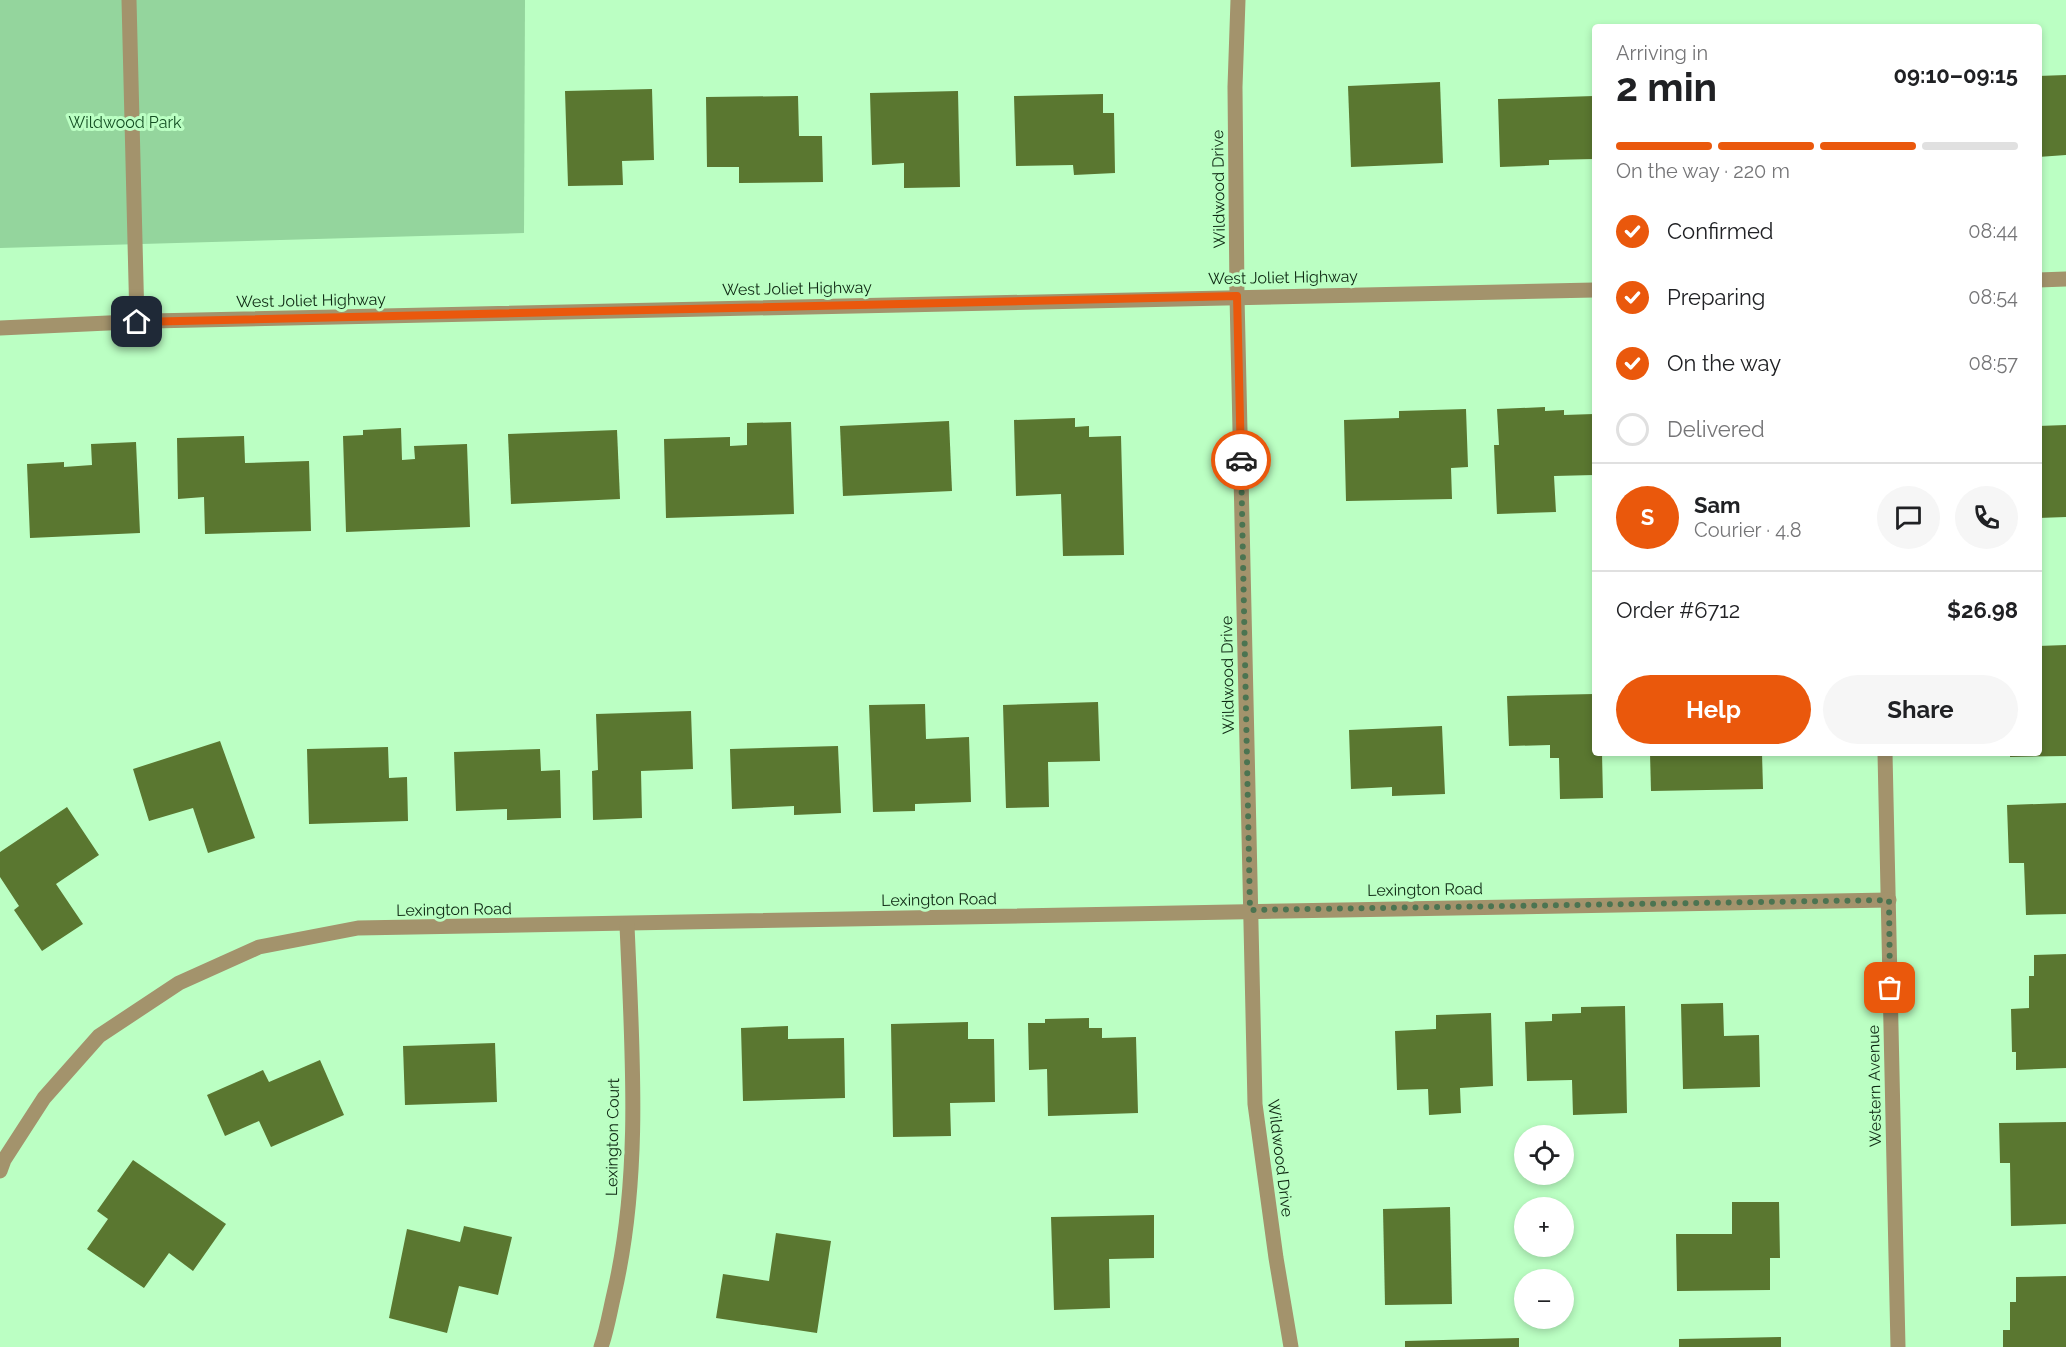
<!DOCTYPE html>
<html lang="en">
<head>
<meta charset="utf-8">
<style>
  body { margin:0; font-family:Raleway,sans-serif; background:#f6f6f6; color:#202124; height:100vh; display:flex; flex-direction:column; font-size:22px; white-space:nowrap }
  * { box-sizing:border-box; margin:0 }
  p { font-size:20px; color:#757577 }
  .icon { flex:none; width:33px; height:33px; fill:none; stroke:currentColor; stroke-width:2; stroke-linecap:round; stroke-linejoin:round }
  .map { position:relative; flex:1; overflow:hidden }
  .panel { position:absolute; left:1592px; top:24px; width:450px; height:732px; display:flex; flex-direction:column; background:#fff; border-radius:6px; box-shadow:0 3px 9px #0003 }
  .panel>* { flex:none }
  .fabs { position:absolute; left:1514px; top:1125px; display:grid; gap:12px }
  .fabs a { display:grid; place-items:center; width:60px; height:60px; border-radius:50%; background:#fff; box-shadow:0 3px 9px #0003; font-size:30px }
  .pin { position:absolute; display:grid; place-items:center; width:51px; height:51px; color:#fff; margin:-26px; border-radius:12px; box-shadow:0 3px 9px #0006 }
  .courier { position:absolute; display:grid; place-items:center; width:60px; height:60px; margin:-30px; border:4px solid #ea580c; border-radius:50%; background:#fff; color:#222; box-shadow:0 2px 8px #0007 }
  .overview em { font-style:normal; font-weight:700 }
  .overview div { display:flex; flex-direction:column-reverse }
  .overview { display:flex; align-items:center; justify-content:space-between; height:102px; padding:0 24px }
  h1 { font-size:39px; font-weight:700; line-height:45px }
  .bar { display:grid; grid-template-columns:repeat(4,1fr); gap:9px 6px; align-content:center; height:72px; padding:0 24px }
  .bar i { height:8px; border-radius:4px; background:#e0e0e0 }
  .bar .selected { background:#ea580c }
  .bar p { grid-column:span 4 }
  .line { display:flex; align-items:center; gap:15px; padding:0 24px; border-top:2px solid #e0e0e0 }
  .line div { flex:1 }
  .round { display:grid; place-items:center; flex:none; width:63px; height:63px; border-radius:32px; background:#f6f6f6 }
  ol { padding:0 24px; list-style:none }
  li { display:flex; align-items:center; gap:18px; height:66px }
  li p { margin-inline-start:auto }
  li .icon { padding:6px; border-radius:50%; background:#ea580c; color:#fff; stroke-width:4 }
  li:last-child { color:#757577 }
  li i { width:33px; height:33px; border:3px solid #e0e0e0; border-radius:50% }
  .action { display:flex; gap:12px; margin-top:auto; padding:12px 24px }
  .action a { flex:1; height:69px; border-radius:36px; background:#ea580c; color:#fff; font-size:24px; font-weight:700; line-height:69px; text-align:center }
  .action a+a { background:#f6f6f6; color:#202124 }
  .map>svg:first-child { display:block }
  .green { fill:#94d59d }
  .building { fill:#5a7730 }
  .lines { fill:none; stroke-linecap:round; stroke-linejoin:round }
  .service { stroke:#a3936c; stroke-width:15 }
  .minor { stroke:#a3936c; stroke-width:15 }
  .done { stroke:#4b7451; stroke-width:6; stroke-dasharray:0 10.8 }
  .route { stroke:#ea580c; stroke-width:8 }
  .labels { text-anchor:middle; stroke-width:6; stroke-linejoin:round; paint-order:stroke }
  .park-label { font-size:16px; fill:#155024; stroke:#bbffc3 }
  .street-label { font-size:16px; fill:#0e2913; stroke:#bbffc3 }
</style>
</head>
<body>
<div class="map">
<svg width="2066" height="1347" viewBox="0 0 2066 1347">
  <rect width="100%" height="100%" fill="#bbffc3"/>
  <path class="green" d="M 0,0 L 525,0 L 524,233 L 0,248 Z"/>
  <g class="building">
    <path d="M 2066,75 L 2066,155 L 2038,157 L 2038,76 Z"/>
    <path d="M 1440,82 L 1443,163 L 1351,167 L 1348,86 Z"/>
    <path d="M 652,89 L 654,160 L 622,161 L 623,185 L 568,186 L 565,91 Z"/>
    <path d="M 958,91 L 960,187 L 904,188 L 904,163 L 872,165 L 870,93 Z"/>
    <path d="M 1103,94 L 1103,113 L 1114,113 L 1115,173 L 1074,175 L 1073,165 L 1016,166 L 1014,96 Z"/>
    <path d="M 798,96 L 799,136 L 822,136 L 823,182 L 739,183 L 739,167 L 707,167 L 706,97 Z"/>
    <path d="M 1594,96 L 1594,159 L 1549,160 L 1549,165 L 1500,167 L 1498,99 Z"/>
    <path d="M 1545,407 L 1545,411 L 1564,410 L 1564,415 L 1594,414 L 1594,475 L 1554,476 L 1556,512 L 1497,514 L 1494,445 L 1499,445 L 1497,409 Z"/>
    <path d="M 1466,409 L 1468,467 L 1451,468 L 1452,499 L 1346,501 L 1344,420 L 1399,418 L 1399,411 Z"/>
    <path d="M 1075,418 L 1075,427 L 1089,426 L 1089,437 L 1121,436 L 1124,555 L 1063,556 L 1061,494 L 1016,496 L 1014,420 Z"/>
    <path d="M 949,421 L 952,491 L 843,496 L 840,426 Z"/>
    <path d="M 791,422 L 794,514 L 666,518 L 664,439 L 730,437 L 730,446 L 747,445 L 747,423 Z"/>
    <path d="M 2066,425 L 2066,517 L 2038,518 L 2038,426 Z"/>
    <path d="M 401,428 L 402,460 L 415,459 L 414,446 L 467,444 L 470,527 L 346,532 L 343,436 L 363,435 L 363,430 Z"/>
    <path d="M 617,430 L 620,499 L 511,504 L 508,434 Z"/>
    <path d="M 244,436 L 245,463 L 309,461 L 311,531 L 205,534 L 204,497 L 178,499 L 177,438 Z"/>
    <path d="M 136,442 L 140,533 L 30,538 L 27,464 L 64,462 L 64,467 L 92,465 L 91,444 Z"/>
    <path d="M 2066,645 L 2066,756 L 2010,757 L 2010,753 L 2038,753 L 2038,646 Z"/>
    <path d="M 1594,694 L 1594,753 L 1602,753 L 1603,798 L 1560,799 L 1559,758 L 1550,758 L 1550,745 L 1509,746 L 1507,696 Z"/>
    <path d="M 1098,702 L 1100,761 L 1048,762 L 1049,807 L 1006,808 L 1003,705 Z"/>
    <path d="M 925,704 L 926,739 L 969,737 L 971,802 L 915,804 L 915,811 L 873,812 L 869,705 Z"/>
    <path d="M 691,711 L 693,769 L 641,771 L 642,818 L 593,820 L 592,771 L 598,770 L 596,714 Z"/>
    <path d="M 1442,726 L 1445,794 L 1392,796 L 1392,787 L 1351,789 L 1349,730 Z"/>
    <path d="M 220,741 L 255,838 L 208,853 L 193,808 L 149,821 L 133,769 Z"/>
    <path d="M 838,746 L 841,813 L 794,815 L 794,806 L 732,809 L 730,749 Z"/>
    <path d="M 388,747 L 389,778 L 407,777 L 408,821 L 309,824 L 307,749 Z"/>
    <path d="M 540,749 L 541,771 L 560,770 L 561,818 L 507,820 L 507,809 L 456,811 L 454,752 Z"/>
    <path d="M 1650,753 L 1762,753 L 1763,789 L 1651,791 Z"/>
    <path d="M 2066,803 L 2066,914 L 2026,915 L 2024,863 L 2009,863 L 2007,805 Z"/>
    <path d="M 67,807 L 99,855 L 56,884 L 83,924 L 42,951 L 14,910 L 19,906 L 0,877 L 0,852 Z"/>
    <path d="M 2066,954 L 2066,1068 L 2016,1070 L 2016,1052 L 2012,1052 L 2011,1009 L 2029,1008 L 2029,976 L 2034,976 L 2034,955 Z"/>
    <path d="M 1723,1003 L 1724,1036 L 1759,1035 L 1760,1087 L 1683,1089 L 1681,1004 Z"/>
    <path d="M 1625,1006 L 1627,1113 L 1573,1115 L 1572,1080 L 1527,1081 L 1525,1022 L 1552,1021 L 1552,1014 L 1581,1013 L 1581,1007 Z"/>
    <path d="M 1491,1013 L 1493,1086 L 1460,1088 L 1461,1113 L 1429,1115 L 1428,1089 L 1397,1090 L 1395,1031 L 1436,1029 L 1436,1015 Z"/>
    <path d="M 1089,1018 L 1089,1028 L 1102,1028 L 1102,1038 L 1136,1037 L 1138,1113 L 1048,1116 L 1047,1069 L 1029,1070 L 1028,1023 L 1045,1023 L 1045,1019 Z"/>
    <path d="M 968,1022 L 968,1039 L 994,1039 L 995,1102 L 950,1103 L 951,1136 L 893,1137 L 891,1024 Z"/>
    <path d="M 788,1026 L 788,1039 L 844,1038 L 845,1098 L 743,1101 L 741,1028 Z"/>
    <path d="M 495,1043 L 497,1102 L 405,1105 L 403,1046 Z"/>
    <path d="M 320,1060 L 344,1115 L 271,1147 L 259,1121 L 225,1136 L 207,1095 L 263,1070 L 269,1082 Z"/>
    <path d="M 2066,1122 L 2066,1224 L 2011,1226 L 2010,1163 L 2000,1163 L 1999,1123 Z"/>
    <path d="M 133,1160 L 226,1224 L 193,1271 L 169,1253 L 144,1288 L 87,1249 L 108,1219 L 97,1211 Z"/>
    <path d="M 1732,1202 L 1779,1202 L 1780,1258 L 1770,1258 L 1770,1290 L 1677,1291 L 1676,1234 L 1732,1234 Z"/>
    <path d="M 1450,1207 L 1452,1304 L 1385,1305 L 1383,1209 Z"/>
    <path d="M 1154,1215 L 1154,1258 L 1109,1259 L 1110,1308 L 1054,1310 L 1051,1217 Z"/>
    <path d="M 464,1226 L 512,1237 L 498,1295 L 459,1286 L 447,1333 L 389,1318 L 407,1229 L 460,1242 Z"/>
    <path d="M 776,1233 L 831,1241 L 817,1333 L 716,1318 L 723,1274 L 769,1281 Z"/>
    <path d="M 2066,1276 L 2066,1347 L 2003,1347 L 2003,1330 L 2010,1330 L 2010,1302 L 2016,1302 L 2016,1277 Z"/>
    <path d="M 1781,1337 L 1781,1347 L 1679,1347 L 1679,1339 Z"/>
    <path d="M 1519,1338 L 1519,1347 L 1405,1347 L 1405,1341 Z"/>
  </g>
  <g class="lines">
    <path class="service" d="M 129,0 L 137,322"/>
    <g class="minor">
      <path d="M 1238,0 L 1235,87 L 1237,296 L 1255,1104 L 1276,1258 L 1291,1347"/>
      <path d="M 2038,280 L 2066,279"/>
      <path d="M 0,328 L 151,321 L 1594,290"/>
      <path d="M 1885,753 L 1898,1347"/>
      <path d="M 0,1171 L 4,1160 L 44,1098 L 99,1036 L 179,983 L 259,947 L 358,928 L 1889,900"/>
      <path d="M 601,1347 C 607,1330 610,1311 614,1294 C 642,1174 632,1047 627,925"/>
    </g>
  </g>
  <g class="lines">
    <path class="done" d="M 1241,460 L 1250,910 L 1889,900 L 1890,988"/>
    <path class="route" d="M 137,322 L 1237,296 L 1241,460"/>
  </g>
  <g class="labels">
    <g class="park-label">
      <text x="125" y="128">Wildwood Park</text>
    </g>
    <g class="street-label">
      <text transform="translate(1218 189) rotate(-91)" y="6">Wildwood Drive</text>
      <text transform="translate(1283 277) rotate(-1)" y="6">West Joliet Highway</text>
      <text transform="translate(797 288) rotate(-1)" y="6">West Joliet Highway</text>
      <text transform="translate(311 300) rotate(-1)" y="6">West Joliet Highway</text>
      <text transform="translate(1227 675) rotate(-91)" y="6">Wildwood Drive</text>
      <text transform="translate(1425 889) rotate(-1)" y="6">Lexington Road</text>
      <text transform="translate(939 899) rotate(-1)" y="6">Lexington Road</text>
      <text transform="translate(454 909) rotate(-1)" y="6">Lexington Road</text>
      <text transform="translate(1874 1086) rotate(-91)" y="6">Western Avenue</text>
      <text transform="translate(612 1137) rotate(-89)" y="6">Lexington Court</text>
      <text transform="translate(1281 1158) rotate(83)" y="6">Wildwood Drive</text>
    </g>
  </g>
</svg>
<div class="fabs">
<a><svg class="icon" aria-label="locate" viewBox="0 0 24 24"><circle cx="12" cy="12" r="6"/><path d="M12 2v4M12 18v4M2 12h4M18 12h4"/></svg></a>
<a>+</a>
<a>−</a>
</div>
<div class="pin" style="left:1890px;top:988px;background:#ea580c"><svg class="icon" aria-label="bag" viewBox="0 0 24 24"><path d="M5 8h14l-1 12H6zM9 8a3 3 0 0 1 6 0"/></svg></div>
<div class="pin" style="left:137px;top:322px;background:#1f2937"><svg class="icon" aria-label="home" viewBox="0 0 24 24"><path d="M3 11l9-7 9 7M6 9v11h12V9"/></svg></div>
<div class="courier" style="left:1241px;top:460px"><svg class="icon" aria-label="car" viewBox="0 0 24 24"><path d="M5 17H2v-5l4-1 3-4h7l3 4 3 1v5h-3M9 17h6M6 11h13"/><circle cx="7" cy="17" r="2"/><circle cx="17" cy="17" r="2"/></svg></div>
<section class="panel">
<div class="overview"><div><h1>2 min</h1><p>Arriving in</p></div><em>09:10–09:15</em></div>
<div class="bar"><i class="selected"></i><i class="selected"></i><i class="selected"></i><i></i><p>On the way · 220 m</p></div>
<ol>
<li><svg class="icon" aria-label="check" viewBox="0 0 24 24"><path d="M5 12l5 5 9-10"/></svg>Confirmed<p>08:44</p></li>
<li><svg class="icon" aria-label="check" viewBox="0 0 24 24"><path d="M5 12l5 5 9-10"/></svg>Preparing<p>08:54</p></li>
<li><svg class="icon" aria-label="check" viewBox="0 0 24 24"><path d="M5 12l5 5 9-10"/></svg>On the way<p>08:57</p></li>
<li><i></i>Delivered</li>
</ol>
<div class="line" style="height:108px"><b class="round" style="background:#ea580c;color:#fff">S</b><div><b>Sam</b><p>Courier · 4.8</p></div><a class="round"><svg class="icon" aria-label="chat" viewBox="0 0 24 24"><path d="M4 5h16v11H9l-5 4z"/></svg></a><a class="round"><svg class="icon" aria-label="phone" viewBox="0 0 24 24"><path d="M5 4h4l2 5-3 2q2 4 5 5l2-3 5 2v4C11 20 4 13 5 4z"/></svg></a></div>
<div class="line" style="height:78px"><div>Order #6712</div><b>$26.98</b></div>
<div class="action"><a>Help</a><a>Share</a></div>
</section>
</div>
</body>
</html>
